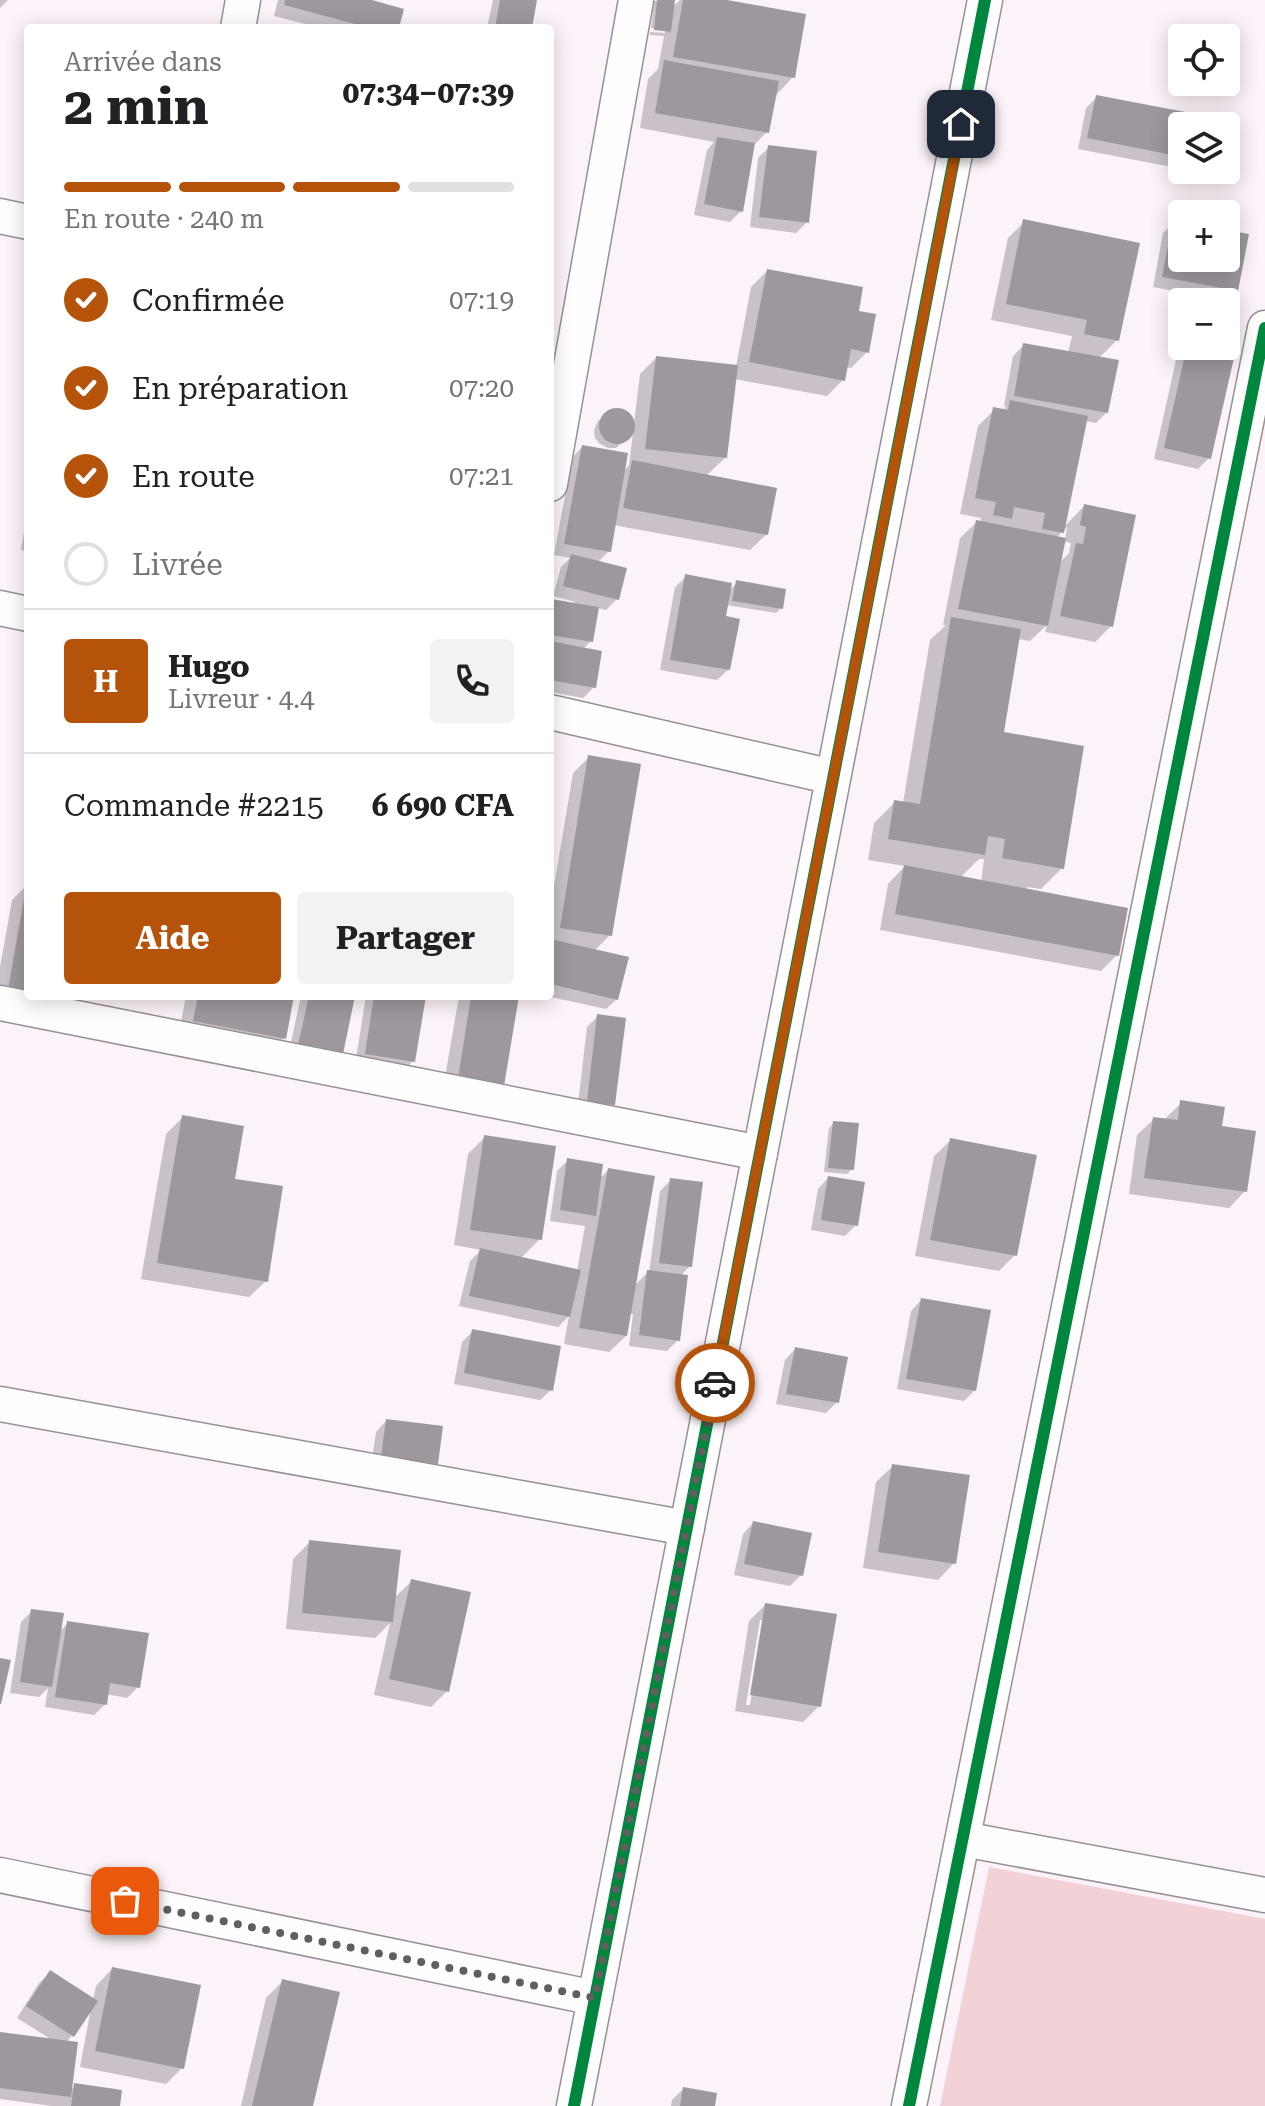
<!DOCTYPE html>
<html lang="fr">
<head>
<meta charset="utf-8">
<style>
  body { margin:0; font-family:"Roboto Serif",serif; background:#f2f2f2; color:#202124; height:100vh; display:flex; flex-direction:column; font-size:30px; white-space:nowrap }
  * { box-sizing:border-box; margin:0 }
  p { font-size:26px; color:#757577 }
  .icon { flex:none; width:44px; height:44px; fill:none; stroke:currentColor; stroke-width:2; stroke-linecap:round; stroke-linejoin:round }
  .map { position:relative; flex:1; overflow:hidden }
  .details { position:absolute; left:24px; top:24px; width:530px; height:976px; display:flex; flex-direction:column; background:#fff; border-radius:8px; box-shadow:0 4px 20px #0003 }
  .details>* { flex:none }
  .buttons { position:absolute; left:1168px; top:24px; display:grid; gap:16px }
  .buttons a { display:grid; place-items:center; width:72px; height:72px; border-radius:8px; background:#fff; box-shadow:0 4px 20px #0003; font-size:40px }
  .pin { position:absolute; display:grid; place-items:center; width:68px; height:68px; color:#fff; margin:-34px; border-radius:16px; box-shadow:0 4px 12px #0006 }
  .courier { position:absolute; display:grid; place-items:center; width:80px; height:80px; margin:-40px; border:6px solid #b45309; border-radius:50%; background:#fff; color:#222; box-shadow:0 2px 10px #0007 }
  .overview em { font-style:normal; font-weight:700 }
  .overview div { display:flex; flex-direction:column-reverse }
  .overview { display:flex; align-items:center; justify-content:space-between; height:136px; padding:0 40px }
  h1 { font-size:52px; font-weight:700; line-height:60px }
  .bar { display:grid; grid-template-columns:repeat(4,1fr); gap:12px 8px; align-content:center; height:96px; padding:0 40px }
  .bar i { height:10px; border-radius:6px; background:#e0e0e0 }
  .bar .selected { background:#b45309 }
  .bar p { grid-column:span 4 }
  .line { display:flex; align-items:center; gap:20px; padding:0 40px; border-top:2px solid #e0e0e0 }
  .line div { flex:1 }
  .round { display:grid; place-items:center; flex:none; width:84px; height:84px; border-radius:8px; background:#f2f2f2 }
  ol { padding:0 40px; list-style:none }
  li { display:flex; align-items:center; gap:24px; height:88px }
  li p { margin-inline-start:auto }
  li .icon { padding:8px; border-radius:50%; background:#b45309; color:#fff; stroke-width:4 }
  li:last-child { color:#757577 }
  li i { width:44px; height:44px; border:4px solid #e0e0e0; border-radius:50% }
  .primary-button { display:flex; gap:16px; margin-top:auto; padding:16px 40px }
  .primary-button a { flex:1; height:92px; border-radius:8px; background:#b45309; color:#fff; font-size:32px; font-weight:700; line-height:92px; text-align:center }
  .primary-button a+a { background:#f2f2f2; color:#202124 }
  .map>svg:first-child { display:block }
  .green { fill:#f2d2d6 }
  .shadow { fill:#0003; fill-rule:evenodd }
  .building { fill:#9e989e }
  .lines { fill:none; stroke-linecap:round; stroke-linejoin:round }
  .street-casing { stroke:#959194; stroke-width:37 }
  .street { stroke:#fffdfe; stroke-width:34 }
  .cycleway-casing { stroke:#fff; stroke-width:17 }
  .cycleway { stroke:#00873e; stroke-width:12 }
  .done { stroke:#615e60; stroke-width:8; stroke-dasharray:0 14.4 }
  .route { stroke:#b45309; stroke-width:10 }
</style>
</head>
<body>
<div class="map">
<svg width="1265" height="2106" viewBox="0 0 1265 2106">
  <rect width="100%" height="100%" fill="#fcf2f9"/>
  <path class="green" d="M 989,1867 L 1265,1919 L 1265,2106 L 940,2106 Z"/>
  <g class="shadow">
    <path d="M 0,0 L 8,0 L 0,8 Z"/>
    <path d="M 278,0 L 364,0 L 397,28 L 321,28 L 274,16 Z"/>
    <path d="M 493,0 L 535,0 L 530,28 L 487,28 Z"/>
    <path d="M 673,0 L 672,7 L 680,0 L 715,0 L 793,77 L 777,94 L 767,132 L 752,147 L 741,211 L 730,222 L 694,215 L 707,150 L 714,142 L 640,128 L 648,79 L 658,69 L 664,36 L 650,35 L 650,32 L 665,33 L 665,29 L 651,28 L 654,1 Z"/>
    <path d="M 1097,97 L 1219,126 L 1182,126 L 1182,169 L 1078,149 L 1086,108 Z"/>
    <path d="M 769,147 L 807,222 L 796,233 L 750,227 L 758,158 Z"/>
    <path d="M 1024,222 L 1117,340 L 1099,358 L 1107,412 L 1096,423 L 1085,421 L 1063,528 L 1084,506 L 1111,626 L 1095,642 L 1045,632 L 1047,625 L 1030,641 L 1018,639 L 1002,734 L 1062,868 L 1041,889 L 1027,887 L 1026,890 L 1117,955 L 1101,971 L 880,930 L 888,884 L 905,866 L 868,860 L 874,823 L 895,802 L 903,803 L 930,640 L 946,625 L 943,625 L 960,538 L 977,522 L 980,523 L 981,518 L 960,514 L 978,426 L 994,410 L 1002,411 L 1006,407 L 1004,406 L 1013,356 L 1024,345 L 1068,353 L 1072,336 L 991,320 L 1008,238 ZM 1067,527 L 1065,540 L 1056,538 ZM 1063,541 L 1071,543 L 1069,553 L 1059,563 ZM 979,859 L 984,859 L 981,882 L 960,878 Z"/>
    <path d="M 1174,222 L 1182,224 L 1182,258 L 1226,258 L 1226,232 L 1236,290 L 1225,301 L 1153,287 L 1163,233 Z"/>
    <path d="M 767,271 L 857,312 L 867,352 L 851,368 L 846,367 L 843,380 L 827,396 L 734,379 L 725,458 L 706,476 L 767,534 L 750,550 L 613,525 L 609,551 L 597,563 L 617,599 L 606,610 L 597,608 L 591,641 L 583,649 L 594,687 L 583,698 L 550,692 L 550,602 L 574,605 L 575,602 L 553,596 L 561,567 L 570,558 L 554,555 L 572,458 L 582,447 L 623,472 L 629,465 L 633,433 L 616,448 L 608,448 L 600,444 L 595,438 L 594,430 L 598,421 L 611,411 L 619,410 L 627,414 L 634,423 L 640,374 L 656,358 L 736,367 L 751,287 Z"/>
    <path d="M 1183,346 L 1214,346 L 1209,458 L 1198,469 L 1154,459 L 1178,351 Z"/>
    <path d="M 28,508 L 28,551 L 21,550 Z"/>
    <path d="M 686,577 L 728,591 L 737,583 L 781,608 L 776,613 L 726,605 L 723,618 L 728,670 L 717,680 L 660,670 L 675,587 Z"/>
    <path d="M 589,757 L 610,935 L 594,951 L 617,999 L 606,1009 L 546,996 L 550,996 L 550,910 L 573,773 Z"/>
    <path d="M 28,884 L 28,996 L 61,996 L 45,1014 L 0,1006 L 0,967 L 12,900 Z"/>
    <path d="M 186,996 L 292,996 L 284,1038 L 267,1055 L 178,1037 Z"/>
    <path d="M 301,996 L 353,996 L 288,1056 Z"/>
    <path d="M 366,996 L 424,996 L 413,1061 L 402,1072 L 355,1065 Z"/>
    <path d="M 459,996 L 517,996 L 486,1101 L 442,1095 Z"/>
    <path d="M 598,1016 L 614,1104 L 603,1115 L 577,1112 L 587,1027 Z"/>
    <path d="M 1181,1103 L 1220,1128 L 1245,1191 L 1229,1208 L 1129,1194 L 1137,1135 L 1154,1119 L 1165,1119 Z"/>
    <path d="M 182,1118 L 233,1180 L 266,1281 L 249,1297 L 141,1279 L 166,1134 Z"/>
    <path d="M 834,1123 L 852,1169 L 847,1174 L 824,1172 L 829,1128 Z"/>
    <path d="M 485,1137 L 540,1239 L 520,1259 L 577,1271 L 585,1226 L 550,1221 L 557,1171 L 568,1160 L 599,1179 L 608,1170 L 634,1286 L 647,1273 L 649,1273 L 660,1191 L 671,1180 L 690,1266 L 680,1276 L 678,1340 L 667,1351 L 629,1346 L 633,1314 L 629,1314 L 626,1336 L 609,1352 L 564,1344 L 569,1316 L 558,1327 L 459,1306 L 470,1261 L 481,1250 L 454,1245 L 468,1154 Z"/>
    <path d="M 951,1140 L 1015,1255 L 999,1271 L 915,1256 L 934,1156 Z"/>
    <path d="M 828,1178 L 856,1225 L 845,1236 L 811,1230 L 818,1189 Z"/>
    <path d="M 921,1300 L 975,1390 L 964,1401 L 897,1389 L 911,1311 Z"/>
    <path d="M 473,1331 L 551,1390 L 540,1400 L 454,1384 L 462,1342 Z"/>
    <path d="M 795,1349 L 837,1402 L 826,1413 L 776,1404 L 785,1360 Z"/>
    <path d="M 386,1421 L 437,1463 L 426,1474 L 371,1467 L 376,1432 Z"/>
    <path d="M 893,1466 L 954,1563 L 938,1580 L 863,1568 L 876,1482 Z"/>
    <path d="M 753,1523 L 801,1575 L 790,1586 L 734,1575 L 743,1534 Z"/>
    <path d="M 310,1542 L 394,1598 L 412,1581 L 447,1691 L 431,1707 L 374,1695 L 390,1623 L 375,1638 L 286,1629 L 293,1559 Z"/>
    <path d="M 765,1605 L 819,1706 L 803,1722 L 735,1711 L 749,1621 ZM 760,1620 L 764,1620 L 750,1705 L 746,1705 Z"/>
    <path d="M 32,1611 L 59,1632 L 68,1623 L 138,1687 L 127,1698 L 106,1694 L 105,1704 L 94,1715 L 45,1707 L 48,1688 L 39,1697 L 10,1693 L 21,1622 Z"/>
    <path d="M 112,1969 L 182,2068 L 166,2084 L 80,2067 L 91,2008 L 67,2042 L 70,2091 L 75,2085 L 118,2106 L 52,2106 L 0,2099 L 0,2034 L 52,2040 L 17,2018 L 39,1983 L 50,1973 L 93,2000 L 96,1986 Z"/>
    <path d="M 283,1981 L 311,2106 L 241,2106 L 266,1998 Z"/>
    <path d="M 683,2089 L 713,2106 L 671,2106 L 672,2100 Z"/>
  </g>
  <g class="building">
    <path d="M 285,0 L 372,0 L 404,9 L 399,28 L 370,28 L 284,5 Z"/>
    <path d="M 500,0 L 537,0 L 532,28 L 495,28 Z"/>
    <path d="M 657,0 L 675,0 L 671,32 L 654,30 Z"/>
    <path d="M 683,0 L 727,0 L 806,14 L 795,78 L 673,57 Z"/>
    <path d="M 664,60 L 779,81 L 769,133 L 655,113 Z"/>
    <path d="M 1096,95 L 1222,119 L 1221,126 L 1182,126 L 1182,157 L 1087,138 Z"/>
    <path d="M 717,137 L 755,143 L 743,212 L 704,204 Z"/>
    <path d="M 768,145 L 817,151 L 809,223 L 759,217 Z"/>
    <path d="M 1023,219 L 1140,243 L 1119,341 L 1084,334 L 1087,320 L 1006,304 Z"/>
    <path d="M 1173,220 L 1182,222 L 1182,258 L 1226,258 L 1226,230 L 1249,234 L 1238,291 L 1162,277 Z"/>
    <path d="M 767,269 L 863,287 L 859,311 L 876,314 L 869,353 L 851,349 L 845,381 L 749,362 Z"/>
    <path d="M 1023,343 L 1119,360 L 1108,413 L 1014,396 Z"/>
    <path d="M 1187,346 L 1224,346 L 1236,349 L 1211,459 L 1164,448 Z"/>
    <path d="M 656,356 L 738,365 L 727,458 L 645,449 Z"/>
    <path d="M 1010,400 L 1088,416 L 1064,533 L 1042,529 L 1045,513 L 1014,507 L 1012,519 L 993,515 L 996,502 L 975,498 L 993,407 L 1008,410 Z"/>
    <circle cx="617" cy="426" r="18"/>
    <path d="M 582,445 L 628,453 L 611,552 L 564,544 Z"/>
    <path d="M 632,460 L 777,488 L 768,535 L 623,508 Z"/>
    <path d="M 1084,504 L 1136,515 L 1113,627 L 1060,616 L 1076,543 L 1083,544 L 1086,527 L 1080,525 Z"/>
    <path d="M 976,520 L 1066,538 L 1048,626 L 958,609 Z"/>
    <path d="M 571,554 L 627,568 L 619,600 L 563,586 Z"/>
    <path d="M 685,574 L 732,583 L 726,616 L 740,619 L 730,670 L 670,660 Z"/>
    <path d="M 736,580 L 786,589 L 783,609 L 732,601 Z"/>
    <path d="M 551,599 L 599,607 L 593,642 L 550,635 Z"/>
    <path d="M 951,617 L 1021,629 L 1004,732 L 1084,746 L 1064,869 L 1002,858 L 1005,839 L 988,836 L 985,855 L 888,839 L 894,800 L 920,804 Z"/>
    <path d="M 550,641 L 602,651 L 596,688 L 550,680 Z"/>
    <path d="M 588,755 L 641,764 L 612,936 L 560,928 Z"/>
    <path d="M 904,865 L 1128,908 L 1119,956 L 895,914 Z"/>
    <path d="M 26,888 L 28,889 L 28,992 L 8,989 Z"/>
    <path d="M 550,939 L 629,957 L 618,1000 L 550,984 Z"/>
    <path d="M 198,996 L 294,996 L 286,1039 L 193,1021 Z"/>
    <path d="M 309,996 L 355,996 L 343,1054 L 298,1045 Z"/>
    <path d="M 374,996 L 426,996 L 415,1062 L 365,1054 Z"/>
    <path d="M 471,996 L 519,996 L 504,1086 L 458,1079 Z"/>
    <path d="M 597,1014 L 626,1018 L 615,1105 L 587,1102 Z"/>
    <path d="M 1180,1100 L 1225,1107 L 1222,1126 L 1256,1131 L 1247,1192 L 1144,1178 L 1153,1117 L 1178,1120 Z"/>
    <path d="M 182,1115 L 244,1126 L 235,1179 L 283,1186 L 268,1282 L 157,1263 Z"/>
    <path d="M 833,1121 L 859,1123 L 854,1170 L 828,1168 Z"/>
    <path d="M 484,1135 L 556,1146 L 542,1240 L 470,1230 Z"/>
    <path d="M 950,1138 L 1037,1155 L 1017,1256 L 930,1240 Z"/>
    <path d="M 567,1158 L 603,1164 L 596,1216 L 560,1210 Z"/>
    <path d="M 608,1168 L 655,1176 L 627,1336 L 579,1328 Z"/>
    <path d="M 828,1176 L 865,1182 L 858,1226 L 821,1220 Z"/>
    <path d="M 670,1178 L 703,1182 L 692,1267 L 659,1263 Z"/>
    <path d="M 480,1248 L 581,1270 L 570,1317 L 469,1296 Z"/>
    <path d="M 647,1270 L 688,1275 L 680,1341 L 639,1335 Z"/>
    <path d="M 921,1298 L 991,1310 L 976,1391 L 906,1379 Z"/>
    <path d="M 472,1329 L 561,1346 L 553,1391 L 464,1373 Z"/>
    <path d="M 795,1347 L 848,1357 L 839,1403 L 786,1394 Z"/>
    <path d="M 386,1419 L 443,1426 L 438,1464 L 381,1457 Z"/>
    <path d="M 892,1464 L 970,1475 L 956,1564 L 878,1552 Z"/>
    <path d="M 753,1521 L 812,1533 L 803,1576 L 744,1564 Z"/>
    <path d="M 309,1540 L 401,1550 L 393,1622 L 302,1613 Z"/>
    <path d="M 411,1579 L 471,1592 L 449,1692 L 389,1679 Z"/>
    <path d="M 765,1603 L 837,1614 L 821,1707 L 750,1695 Z"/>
    <path d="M 31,1609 L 64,1613 L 52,1687 L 20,1682 Z"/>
    <path d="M 67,1621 L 149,1633 L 140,1688 L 110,1683 L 107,1705 L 55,1697 Z"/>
    <path d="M 0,1658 L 11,1660 L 1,1704 L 0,1704 Z"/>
    <path d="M 112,1967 L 201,1985 L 184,2069 L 95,2051 Z"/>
    <path d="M 50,1970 L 98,2001 L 74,2037 L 26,2006 Z"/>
    <path d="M 282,1979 L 340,1992 L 313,2106 L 252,2106 Z"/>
    <path d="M 0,2032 L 78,2042 L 71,2097 L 0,2088 Z"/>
    <path d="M 74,2083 L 122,2090 L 120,2106 L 71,2106 Z"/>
    <path d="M 683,2087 L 717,2093 L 715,2106 L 680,2106 Z"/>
  </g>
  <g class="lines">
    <g class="street-casing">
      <g id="street">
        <path d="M 238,28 L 243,0"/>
        <path d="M 0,216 L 28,222"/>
        <path d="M 550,484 L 636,0"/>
        <path d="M 0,608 L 28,614"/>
        <path d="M 550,712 L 833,777"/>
        <path d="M 0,1003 L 760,1153"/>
        <path d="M 0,1404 L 687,1528"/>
        <path d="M 963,1839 L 1265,1895"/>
        <path d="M 0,1875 L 595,1998"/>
        <path d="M 574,2106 L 985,0"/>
        <path d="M 909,2106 L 1265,328"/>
      </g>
    </g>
    <use href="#street" class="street"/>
    <g class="cycleway-casing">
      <g id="cycleway">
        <path d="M 574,2106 L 985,0"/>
        <path d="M 909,2106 L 1265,328"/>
      </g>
    </g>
    <use href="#cycleway" class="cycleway"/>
  </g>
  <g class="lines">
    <path class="done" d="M 125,1901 L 595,1998 L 715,1383"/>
    <path class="route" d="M 715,1383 L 961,124"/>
  </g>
</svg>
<div class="buttons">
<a><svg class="icon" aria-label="locate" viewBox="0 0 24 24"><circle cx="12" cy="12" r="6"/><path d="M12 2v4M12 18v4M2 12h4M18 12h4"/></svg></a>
<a><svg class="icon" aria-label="layers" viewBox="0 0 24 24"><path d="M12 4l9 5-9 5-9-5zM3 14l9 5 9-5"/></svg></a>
<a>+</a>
<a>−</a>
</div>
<div class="pin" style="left:125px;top:1901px;background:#ea580c"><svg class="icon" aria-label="bag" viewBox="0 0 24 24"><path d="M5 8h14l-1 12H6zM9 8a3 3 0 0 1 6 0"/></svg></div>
<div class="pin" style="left:961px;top:124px;background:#1f2937"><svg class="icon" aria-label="home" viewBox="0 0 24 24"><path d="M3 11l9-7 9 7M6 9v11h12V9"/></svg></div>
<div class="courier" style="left:715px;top:1383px"><svg class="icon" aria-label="car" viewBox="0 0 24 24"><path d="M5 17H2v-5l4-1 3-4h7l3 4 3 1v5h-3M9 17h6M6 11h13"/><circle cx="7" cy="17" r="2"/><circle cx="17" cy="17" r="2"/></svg></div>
<section class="details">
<div class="overview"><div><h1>2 min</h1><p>Arrivée dans</p></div><em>07:34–07:39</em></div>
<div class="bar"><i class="selected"></i><i class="selected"></i><i class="selected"></i><i></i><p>En route · 240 m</p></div>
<ol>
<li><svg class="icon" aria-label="check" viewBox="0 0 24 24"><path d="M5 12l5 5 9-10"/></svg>Confirmée<p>07:19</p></li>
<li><svg class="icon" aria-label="check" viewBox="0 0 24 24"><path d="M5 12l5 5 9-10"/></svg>En préparation<p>07:20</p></li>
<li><svg class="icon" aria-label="check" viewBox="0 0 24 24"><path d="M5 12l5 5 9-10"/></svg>En route<p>07:21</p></li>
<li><i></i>Livrée</li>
</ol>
<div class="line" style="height:144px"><b class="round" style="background:#b45309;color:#fff">H</b><div><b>Hugo</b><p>Livreur · 4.4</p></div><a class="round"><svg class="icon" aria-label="phone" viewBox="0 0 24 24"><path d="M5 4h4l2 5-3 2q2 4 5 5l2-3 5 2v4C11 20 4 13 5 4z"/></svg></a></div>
<div class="line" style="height:104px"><div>Commande #2215</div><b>6 690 CFA</b></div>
<div class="primary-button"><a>Aide</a><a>Partager</a></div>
</section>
</div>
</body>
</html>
